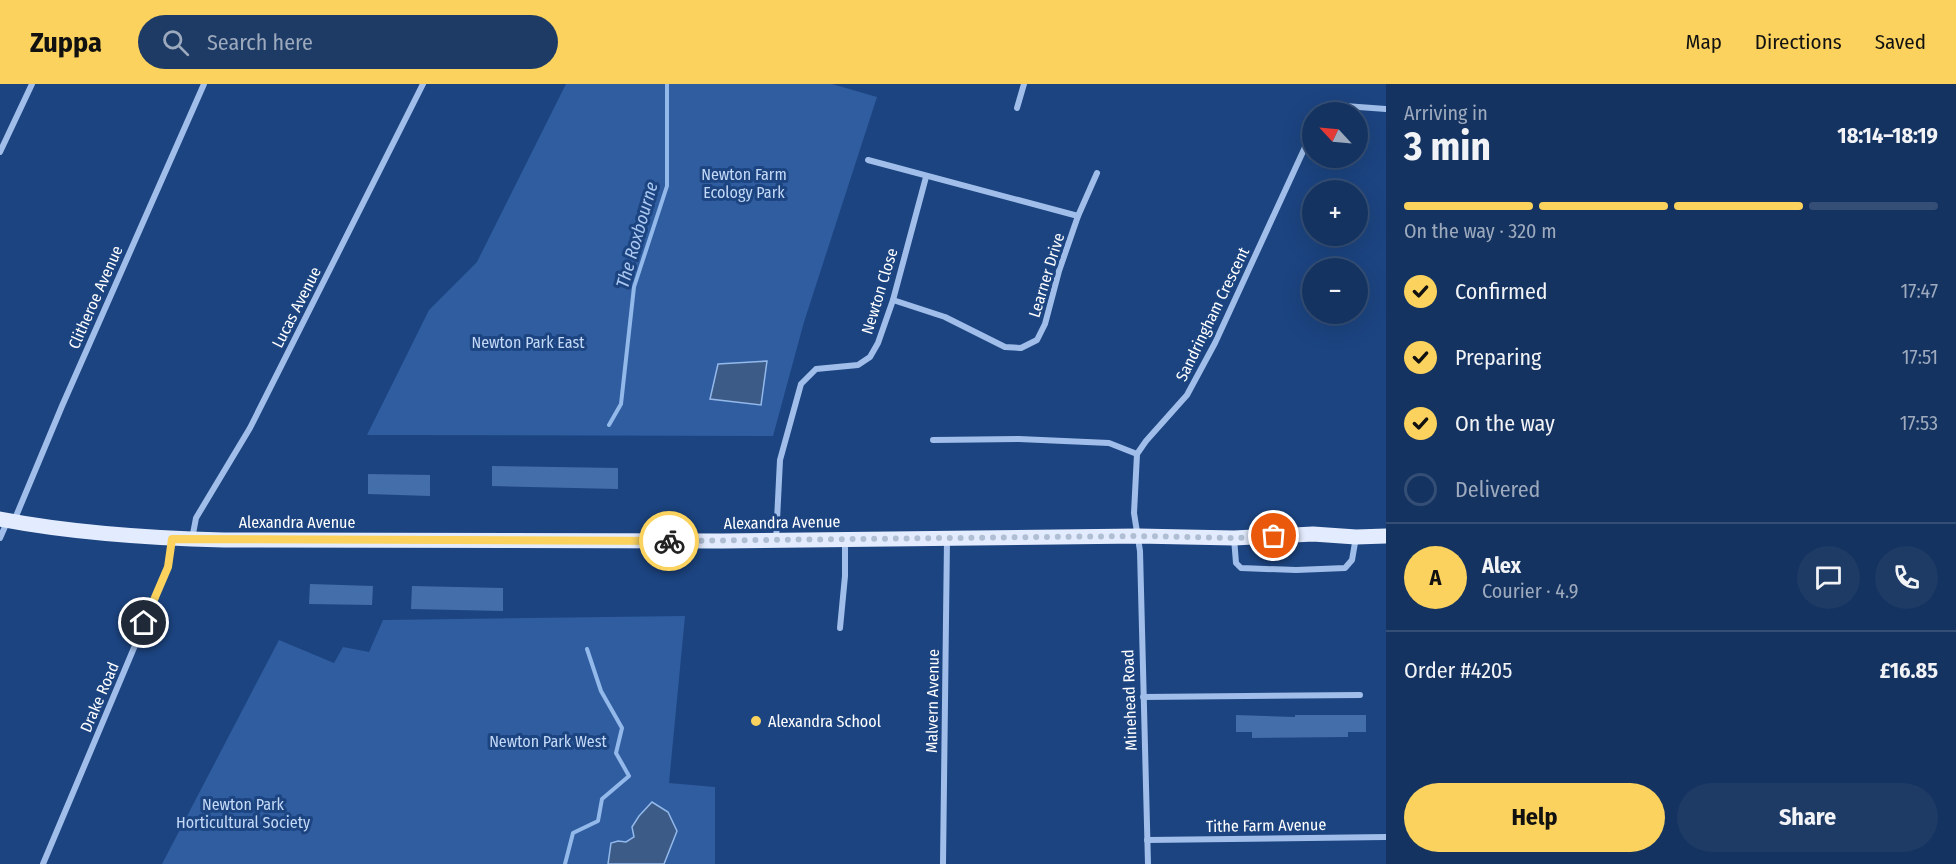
<!DOCTYPE html>
<html lang="en">
<head>
<meta charset="utf-8">
<style>
  body { margin:0; font-family:"Fira Sans Condensed",sans-serif; background:#1e3b66; color:#f1f3f6; height:100vh; display:flex; flex-direction:column; font-size:22px; white-space:nowrap }
  * { box-sizing:border-box; margin:0 }
  p { font-size:20px; color:#9daabd }
  .icon { flex:none; width:33px; height:33px; fill:none; stroke:currentColor; stroke-width:2; stroke-linecap:round; stroke-linejoin:round }
  .map { position:relative; flex:1; overflow:hidden }
  .panel { display:flex; flex-direction:column; background:#153360; width:570px }
  .panel>* { flex:none }
  .needle { width:39px; rotate:296deg }
  .buttons { position:absolute; left:1302px; top:18px; display:grid; gap:12px }
  .buttons a { display:grid; place-items:center; width:66px; height:66px; border-radius:50%; background:#153360; box-shadow:0 6px 24px #0002,0 0 0 2px #344e75; font-size:30px }
  .pin { position:absolute; display:grid; place-items:center; width:51px; height:51px; color:#fff; margin:-26px; border:3px solid #fff; border-radius:50%; box-shadow:0 2px 6px #0007 }
  .courier { position:absolute; display:grid; place-items:center; width:60px; height:60px; margin:-30px; border:4px solid #fad25d; border-radius:50%; background:#fff; color:#222; box-shadow:0 2px 8px #0007 }
  .summary em { font-style:normal; font-weight:700 }
  .summary div { display:flex; flex-direction:column-reverse }
  .summary { display:flex; align-items:center; justify-content:space-between; height:102px; padding:0 18px }
  h1 { font-size:39px; font-weight:700; line-height:45px }
  .bar { display:grid; grid-template-columns:repeat(4,1fr); gap:9px 6px; align-content:center; height:72px; padding:0 18px }
  .bar i { height:8px; border-radius:4px; background:#344e75 }
  .bar .on { background:#fad25d }
  .bar p { grid-column:span 4 }
  .line { display:flex; align-items:center; gap:15px; padding:0 18px; border-top:2px solid #344e75 }
  .line div { flex:1 }
  .round { display:grid; place-items:center; flex:none; width:63px; height:63px; border-radius:32px; background:#1e3b66 }
  ol { padding:0 18px; list-style:none }
  li { display:flex; align-items:center; gap:18px; height:66px }
  li p { margin-inline-start:auto }
  li .icon { padding:6px; border-radius:50%; background:#fad25d; color:#111; stroke-width:4 }
  li:last-child { color:#9daabd }
  li i { width:33px; height:33px; border:3px solid #344e75; border-radius:50% }
  .button { display:flex; gap:12px; margin-top:auto; padding:12px 18px }
  .button a { flex:1; height:69px; border-radius:36px; background:#fad25d; color:#111; font-size:24px; font-weight:700; line-height:69px; text-align:center }
  .button a+a { background:#1e3b66; color:#f1f3f6 }
  header { display:flex; align-items:center; gap:36px; box-sizing:border-box; height:84px; padding:0 30px; background:#fad25d; color:#111 }
  header strong { font-size:28px }
  nav { display:flex; gap:33px; margin-inline-start:auto; font-size:21px }
  .search { width:420px; height:54px; background:#1e3b66; display:flex; align-items:center; gap:15px; box-sizing:border-box; padding:0 21px; border-radius:33px; color:#9daabd; font-size:22px }
  main { display:flex; flex:1; min-height:0 }
  .map>svg:first-child { display:block }
  .green { fill:#2f5d9f }
  .water { fill:#3d5b87; stroke:#93b9eb; stroke-width:1.5 }
  .lines { fill:none; stroke-linecap:round; stroke-linejoin:round }
  .stream { stroke:#93b9eb; stroke-width:4 }
  .building { fill:#446eaa }
  .minor { stroke:#a0bee9; stroke-width:6 }
  .primary { stroke:#e3ecfe; stroke-width:15 }
  .done { stroke:#b0bed3; stroke-width:6; stroke-dasharray:0 10.8 }
  .route { stroke:#fad25d; stroke-width:8 }
  .poi-dot { fill:#fad25d; stroke:#1c4480; stroke-width:2 }
  .labels { text-anchor:middle; stroke-width:6; stroke-linejoin:round; paint-order:stroke }
  .park-label { font-size:16px; fill:#c4d9f7; stroke:#1c4480 }
  .street-label { font-size:16px; fill:#fff; stroke:#1c4480 }
  .poi-label { font-size:16px; fill:#fff; stroke:#1c4480; text-anchor:start }
  .water-label { font-size:18px; font-style:italic; fill:#abc8f1; stroke:#1c4480 }
</style>
</head>
<body>
<header>
<strong>Zuppa</strong>
<div class="search"><svg class="icon" aria-label="search" viewBox="0 0 24 24"><circle cx="10" cy="10" r="6"/><path d="M15 15l6 6"/></svg>Search here</div>
<nav><a>Map</a><a>Directions</a><a>Saved</a></nav>
</header>
<main>
<div class="map">
<svg width="1386" height="780" viewBox="0 0 1386 780">
  <rect width="100%" height="100%" fill="#1c4480"/>
  <g class="green">
    <path d="M 566,0 L 832,0 L 877,13 L 804,238 L 773,352 L 367,351 L 429,226 L 477,178 Z"/>
    <path d="M 685,532 L 669,699 L 715,703 L 715,780 L 162,780 L 279,556 L 334,579 L 343,563 L 369,568 L 383,536 Z"/>
  </g>
  <g class="water">
    <path d="M 767,277 L 761,321 L 710,315 L 718,280 Z"/>
    <path d="M 652,718 L 668,728 L 677,747 L 664,780 L 608,780 L 611,759 L 618,757 L 626,758 L 634,753 L 632,743 L 639,732 Z"/>
  </g>
  <g class="lines">
    <g class="stream">
      <path d="M 609,341 L 621,320 L 634,203 L 667,102 L 667,0"/>
      <path d="M 565,780 L 573,749 L 598,737 L 602,715 L 629,692 L 616,669 L 622,644 L 601,607 L 587,565"/>
    </g>
  </g>
  <g class="building">
    <path d="M 492,382 L 618,384 L 618,405 L 492,402 Z"/>
    <path d="M 368,390 L 430,391 L 430,412 L 368,410 Z"/>
    <path d="M 310,500 L 373,502 L 372,521 L 309,520 Z"/>
    <path d="M 412,502 L 503,504 L 503,527 L 411,525 Z"/>
    <path d="M 1236,631 L 1295,633 L 1295,631 L 1366,631 L 1366,648 L 1348,648 L 1348,653 L 1252,654 L 1252,648 L 1236,648 Z"/>
  </g>
  <g class="lines">
    <g class="minor">
      <path d="M 1017,24 L 1024,0"/>
      <path d="M 1328,28 L 1345,22 L 1386,25"/>
      <path d="M 0,68 L 32,0"/>
      <path d="M 868,76 L 1078,132"/>
      <path d="M 893,216 L 945,233 L 1005,263 L 1021,264 L 1037,256 L 1045,240 L 1059,187 L 1078,132 L 1097,89"/>
      <path d="M 933,356 L 1019,355 L 1109,359 L 1137,370"/>
      <path d="M 14,437 L 62,322 L 204,0"/>
      <path d="M 0,454 L 7,438"/>
      <path d="M 1234,454 L 1236,479 L 1241,484 L 1296,486 L 1345,484 L 1352,476 L 1356,453"/>
      <path d="M 192,455 L 196,434 L 250,344 L 423,0"/>
      <path d="M 776,456 L 780,376 L 801,300 L 816,285 L 858,281 L 870,273 L 878,259 L 893,216 L 926,93"/>
      <path d="M 840,544 L 845,492 L 845,455"/>
      <path d="M 1143,613 L 1360,611"/>
      <path d="M 1147,756 L 1386,753"/>
      <path d="M 43,780 L 168,483 L 172,455"/>
      <path d="M 943,780 L 947,455"/>
      <path d="M 1148,780 L 1140,467 L 1134,429 L 1137,370 L 1146,357 L 1187,311 L 1215,259 L 1312,48"/>
    </g>
    <path class="primary" d="M 0,435 C 73,449 149,454 224,456 L 722,457 L 1138,452 L 1234,454 L 1313,450 L 1356,453 L 1386,452"/>
  </g>
  <g class="lines">
    <path class="done" d="M 669,457 L 1138,452 L 1234,454 L 1274,452"/>
    <path class="route" d="M 144,539 L 168,483 L 172,455 L 669,457"/>
  </g>
  <circle class="poi-dot" cx="756" cy="637" r="6"/>
  <g class="labels">
    <g class="park-label">
      <text x="744" y="96">Newton Farm<tspan x="744" dy="18">Ecology Park</tspan></text>
      <text x="528" y="264">Newton Park East</text>
      <text x="548" y="663">Newton Park West</text>
      <text x="243" y="726">Newton Park<tspan x="243" dy="18">Horticultural Society</tspan></text>
    </g>
    <g class="street-label">
      <text transform="translate(1046 191) rotate(-73)" y="6">Learner Drive</text>
      <text transform="translate(879 207) rotate(-73)" y="6">Newton Close</text>
      <text transform="translate(95 213) rotate(-66)" y="6">Clitheroe Avenue</text>
      <text transform="translate(296 223) rotate(-63)" y="6">Lucas Avenue</text>
      <text transform="translate(1212 230) rotate(-64)" y="6">Sandringham Crescent</text>
      <text x="297" y="444">Alexandra Avenue</text>
      <text transform="translate(782 438) rotate(-1)" y="6">Alexandra Avenue</text>
      <text transform="translate(99 613) rotate(-67)" y="6">Drake Road</text>
      <text transform="translate(1129 616) rotate(-92)" y="6">Minehead Road</text>
      <text transform="translate(932 617) rotate(-89)" y="6">Malvern Avenue</text>
      <text transform="translate(1266 741) rotate(-1)" y="6">Tithe Farm Avenue</text>
    </g>
    <g class="poi-label">
      <text x="768" y="643">Alexandra School</text>
    </g>
    <g class="water-label">
      <text transform="translate(637 151) rotate(-74)" y="6">The Roxbourne</text>
    </g>
  </g>
</svg>
<div class="buttons">
<a><svg class="needle" viewBox="-14 -14 28 28"><path d="M0-13l5 13h-10z" fill="#e53935"/><path d="M0 13l5-13h-10z" fill="#9daabd"/></svg></a>
<a>+</a>
<a>−</a>
</div>
<div class="pin" style="left:1274px;top:452px;background:#ea580c"><svg class="icon" aria-label="bag" viewBox="0 0 24 24"><path d="M5 8h14l-1 12H6zM9 8a3 3 0 0 1 6 0"/></svg></div>
<div class="pin" style="left:144px;top:539px;background:#1f2937"><svg class="icon" aria-label="home" viewBox="0 0 24 24"><path d="M3 11l9-7 9 7M6 9v11h12V9"/></svg></div>
<div class="courier" style="left:669px;top:457px"><svg class="icon" aria-label="bike" viewBox="0 0 24 24"><circle cx="6" cy="16" r="4"/><circle cx="18" cy="16" r="4"/><path d="M6 16l4-8h5l3 8M10 8l3 8H6M13 5h3"/></svg></div>
</div>
<section class="panel">
<div class="summary"><div><h1>3 min</h1><p>Arriving in</p></div><em>18:14–18:19</em></div>
<div class="bar"><i class="on"></i><i class="on"></i><i class="on"></i><i></i><p>On the way · 320 m</p></div>
<ol>
<li><svg class="icon" aria-label="check" viewBox="0 0 24 24"><path d="M5 12l5 5 9-10"/></svg>Confirmed<p>17:47</p></li>
<li><svg class="icon" aria-label="check" viewBox="0 0 24 24"><path d="M5 12l5 5 9-10"/></svg>Preparing<p>17:51</p></li>
<li><svg class="icon" aria-label="check" viewBox="0 0 24 24"><path d="M5 12l5 5 9-10"/></svg>On the way<p>17:53</p></li>
<li><i></i>Delivered</li>
</ol>
<div class="line" style="height:108px"><b class="round" style="background:#fad25d;color:#111">A</b><div><b>Alex</b><p>Courier · 4.9</p></div><a class="round"><svg class="icon" aria-label="chat" viewBox="0 0 24 24"><path d="M4 5h16v11H9l-5 4z"/></svg></a><a class="round"><svg class="icon" aria-label="phone" viewBox="0 0 24 24"><path d="M5 4h4l2 5-3 2q2 4 5 5l2-3 5 2v4C11 20 4 13 5 4z"/></svg></a></div>
<div class="line" style="height:78px"><div>Order #4205</div><b>£16.85</b></div>
<div class="button"><a>Help</a><a>Share</a></div>
</section>
</main>
</body>
</html>
